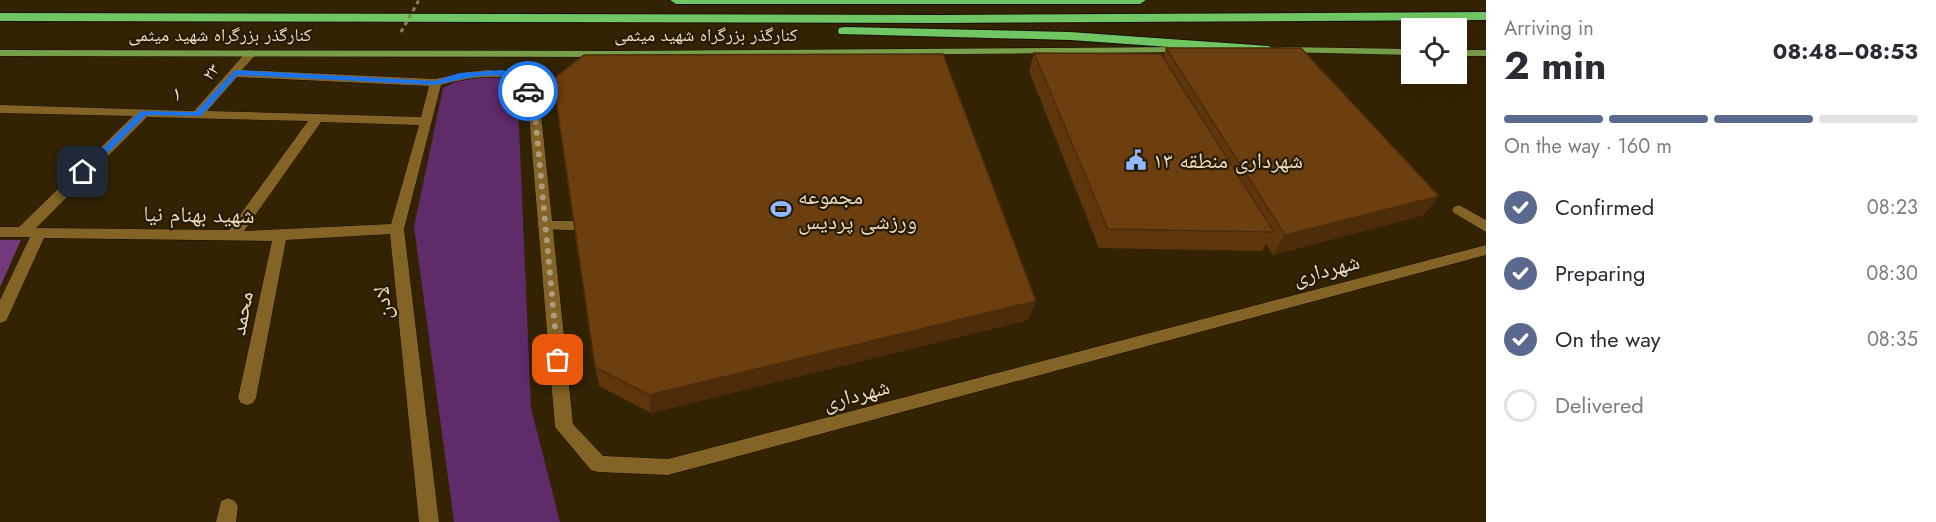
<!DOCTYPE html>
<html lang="en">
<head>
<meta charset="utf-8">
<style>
  body { margin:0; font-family:Jost,"Noto Naskh Arabic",sans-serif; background:#f2f2f3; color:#2b2b33; height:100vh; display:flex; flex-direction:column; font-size:22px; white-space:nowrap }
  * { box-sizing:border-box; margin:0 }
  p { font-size:20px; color:#7c7c81 }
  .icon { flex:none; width:33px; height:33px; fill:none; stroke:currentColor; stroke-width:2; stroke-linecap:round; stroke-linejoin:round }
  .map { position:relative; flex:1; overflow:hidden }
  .side { display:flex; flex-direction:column; background:#fff; width:450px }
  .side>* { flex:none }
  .tools { position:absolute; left:1401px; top:18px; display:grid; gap:12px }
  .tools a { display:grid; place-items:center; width:66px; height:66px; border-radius:0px; background:#fff; box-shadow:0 6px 24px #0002; font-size:30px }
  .pin { position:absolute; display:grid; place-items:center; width:51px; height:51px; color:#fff; margin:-26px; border-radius:12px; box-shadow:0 3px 9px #0006 }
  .courier { position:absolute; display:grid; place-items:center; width:60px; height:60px; margin:-30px; border:4px solid #1a73e8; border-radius:50%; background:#fff; color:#222; box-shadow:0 2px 8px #0007 }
  .headline em { font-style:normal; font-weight:700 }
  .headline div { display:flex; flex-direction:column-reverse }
  .headline { display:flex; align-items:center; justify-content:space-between; height:102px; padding:0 18px }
  h1 { font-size:39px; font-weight:700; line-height:45px }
  .bar { display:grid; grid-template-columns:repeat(4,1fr); gap:9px 6px; align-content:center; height:72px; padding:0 18px }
  .bar i { height:8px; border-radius:4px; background:#e1e1e2 }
  .bar .selected { background:#596a8e }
  .bar p { grid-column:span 4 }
  ol { padding:0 18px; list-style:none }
  li { display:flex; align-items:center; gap:18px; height:66px }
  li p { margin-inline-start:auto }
  li .icon { padding:6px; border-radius:50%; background:#596a8e; color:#fff; stroke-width:4 }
  li:last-child { color:#7c7c81 }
  li i { width:33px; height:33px; border:3px solid #e1e1e2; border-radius:50% }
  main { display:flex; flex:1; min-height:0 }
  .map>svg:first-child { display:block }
  .green { fill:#5f2b69 }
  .forest { fill:#733a7e }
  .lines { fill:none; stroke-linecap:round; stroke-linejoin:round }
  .lane-casing { stroke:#170d00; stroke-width:1 }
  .street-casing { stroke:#170d00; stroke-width:1 }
  .secondary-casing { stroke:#170d00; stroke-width:1 }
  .primary-casing { stroke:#170d00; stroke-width:1 }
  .highway-casing { stroke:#170d00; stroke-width:2 }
  .lane { fill:#836426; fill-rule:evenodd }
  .street { fill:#836426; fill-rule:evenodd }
  .secondary { fill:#836426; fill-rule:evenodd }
  .primary { fill:#779f4b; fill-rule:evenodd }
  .highway { fill:#6fc663; fill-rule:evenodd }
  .path-bridge { stroke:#8f7e5f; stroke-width:3; stroke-dasharray:4 4; stroke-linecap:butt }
  .wall { fill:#5f360c }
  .shaded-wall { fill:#4d2c0a }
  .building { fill:#6e3f0e; stroke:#4d2c0a; stroke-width:1.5 }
  .route { fill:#1a73e8 }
  .done { stroke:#ac9b7c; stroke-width:6; stroke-dasharray:0 10.8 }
  .labels { text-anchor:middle; stroke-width:4.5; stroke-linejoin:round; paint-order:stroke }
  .far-street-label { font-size:18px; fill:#eddcbe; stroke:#251b07 }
  .street-label { font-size:22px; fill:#eddcbe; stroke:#251b07 }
  .poi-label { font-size:22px; fill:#eddcbe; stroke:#251b07; text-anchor:start }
</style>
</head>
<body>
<main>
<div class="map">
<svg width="1486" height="522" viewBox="0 0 1486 522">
  <rect width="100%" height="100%" fill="#332302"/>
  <path class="green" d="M 498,74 L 517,80 L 531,408 L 560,522 L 454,522 L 414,227 L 443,88 L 461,79 Z"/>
  <path class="forest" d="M 0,240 L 21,240 L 0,287 Z"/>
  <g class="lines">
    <g class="lane-casing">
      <g id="lane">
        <path d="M 1459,205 L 1486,220 L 1486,232 L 1454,213 L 1452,210 L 1454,207 Z"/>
        <path d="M 546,221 L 594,221 L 601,226 L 594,231 L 541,229 L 539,226 Z"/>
      </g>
    </g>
    <g class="street-casing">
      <g id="street">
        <path d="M 251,50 L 257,53 L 242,70 L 435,79 L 468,72 L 489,70 L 526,76 L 540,103 L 534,107 L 530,106 L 517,80 C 491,74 466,78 441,85 L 404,229 L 439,522 L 419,522 L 390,234 L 286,240 L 256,398 L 253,403 L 247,405 L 241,403 L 238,398 L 272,241 L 44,238 L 8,317 L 6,321 L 0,323 L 0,300 L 30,237 L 0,237 L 0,227 L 19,227 L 133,116 L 0,113 L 0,105 L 194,111 L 247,51 ZM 237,77 L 429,86 L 421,117 L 207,111 ZM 147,117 L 308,121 L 229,230 L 36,228 ZM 321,122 L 419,125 L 391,224 L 244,231 Z"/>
        <path d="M 228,498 L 235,501 L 238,507 L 236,522 L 216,522 L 221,501 Z"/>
      </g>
    </g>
    <g class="secondary-casing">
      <path id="secondary" d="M 569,73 L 575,76 L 573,78 L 540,104 L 573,424 L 603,456 L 668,459 L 1486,245 L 1486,255 L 668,475 L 598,472 L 591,470 L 555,427 L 528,103 Z"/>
    </g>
    <g class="primary-casing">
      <g id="primary">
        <path d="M 1185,47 L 1189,48 L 1189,52 L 618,57 L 0,56 L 0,50 L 618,51 Z"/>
        <path d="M 1284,47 L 1412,49 L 1412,55 L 1280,52 L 1280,48 Z"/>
        <rect x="1456" y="50" width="30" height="6"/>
      </g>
    </g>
    <g class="highway-casing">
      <g id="highway">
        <path d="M 670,0 L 1146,0 L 1140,4 L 676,4 Z"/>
        <path d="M 1486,12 L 1486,20 L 942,23 L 0,21 L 0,13 L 942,15 Z"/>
        <path d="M 844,27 L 1070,32 L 1269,46 L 1276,50 L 1269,54 L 1070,40 L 839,34 L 838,31 L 839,28 Z"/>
      </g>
    </g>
    <use href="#lane" class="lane"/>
    <use href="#street" class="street"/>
    <use href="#secondary" class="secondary"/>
    <use href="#primary" class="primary"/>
    <use href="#highway" class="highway"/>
    <path class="path-bridge" d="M 401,32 L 419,0"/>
  </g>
  <g class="wall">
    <path d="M 1166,48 L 1424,215 L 1273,255 L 1266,244 L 1262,251 L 1099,248 L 1029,71 L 1034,53 L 1163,57 Z"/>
    <path d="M 1028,320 L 651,413 L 599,386 L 595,367 Z"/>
  </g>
  <g class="shaded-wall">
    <path d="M 1439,196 L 1424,215 L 1273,255 L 1285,235 Z"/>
    <path d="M 1036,301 L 1028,320 L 651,413 L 649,395 Z"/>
  </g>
  <g class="building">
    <path d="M 1166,48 L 1301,48 L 1439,196 L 1285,235 Z"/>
    <path d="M 1034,53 L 1161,54 L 1274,232 L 1108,229 Z"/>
    <path d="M 943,54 L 1036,301 L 649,395 L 595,367 L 553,79 L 584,55 Z"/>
  </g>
  <path class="route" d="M 502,70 L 524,76 L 531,92 L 525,92 L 519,79 C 491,71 464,78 436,85 L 237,75 L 201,116 L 146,115 L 86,174 L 79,172 L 141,111 L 196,112 L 235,70 L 435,81 L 459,73 Z"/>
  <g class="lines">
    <path class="done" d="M 528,91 L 534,103 L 558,360"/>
  </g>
  <defs>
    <g id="civic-bare" transform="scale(1.62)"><path d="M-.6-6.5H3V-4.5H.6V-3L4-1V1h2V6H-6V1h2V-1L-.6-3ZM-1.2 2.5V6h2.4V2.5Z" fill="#91b8fd" stroke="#251b07" stroke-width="2.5" paint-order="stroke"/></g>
    <g id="stadium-bare" transform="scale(1.62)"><path d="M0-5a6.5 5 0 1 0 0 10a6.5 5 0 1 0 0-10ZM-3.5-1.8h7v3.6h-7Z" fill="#91b8fd" stroke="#251b07" stroke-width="2.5" paint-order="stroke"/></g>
  </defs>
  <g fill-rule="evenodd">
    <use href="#civic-bare" x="1136" y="160"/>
    <use href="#stadium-bare" x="781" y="209"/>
  </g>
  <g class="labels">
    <g class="far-street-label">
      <text x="220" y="41">کنارگذر بزرگراه شهید میثمی</text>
      <text x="706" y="41">کنارگذر بزرگراه شهید میثمی</text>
      <text transform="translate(211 72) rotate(-49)" y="6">۲۳</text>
    </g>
    <g class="street-label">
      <text transform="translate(177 93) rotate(2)" y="8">۱</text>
      <text transform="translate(199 214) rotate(1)" y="8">شهید بهنام نیا</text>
      <text transform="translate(1326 269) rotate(-15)" y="8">شهرداری</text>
      <text transform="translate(382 303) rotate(-96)" y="8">لادن</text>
      <text transform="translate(241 313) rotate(-79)" y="8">محمد</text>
      <text transform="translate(856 394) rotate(-15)" y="8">شهرداری</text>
    </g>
    <g class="poi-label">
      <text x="1153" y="168">شهرداری منطقه ۱۳</text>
      <text x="798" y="204">مجموعه<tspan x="798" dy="25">ورزشی پردیس</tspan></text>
    </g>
  </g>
</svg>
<div class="tools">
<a><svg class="icon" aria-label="locate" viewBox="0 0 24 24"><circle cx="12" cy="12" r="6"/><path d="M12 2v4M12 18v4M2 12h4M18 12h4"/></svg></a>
</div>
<div class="pin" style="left:558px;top:360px;background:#ea580c"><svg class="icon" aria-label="bag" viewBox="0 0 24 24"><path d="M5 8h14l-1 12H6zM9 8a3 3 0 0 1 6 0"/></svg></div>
<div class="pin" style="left:83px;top:172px;background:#1f2937"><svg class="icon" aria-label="home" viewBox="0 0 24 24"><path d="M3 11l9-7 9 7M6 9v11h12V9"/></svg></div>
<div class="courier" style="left:528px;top:91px"><svg class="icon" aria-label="car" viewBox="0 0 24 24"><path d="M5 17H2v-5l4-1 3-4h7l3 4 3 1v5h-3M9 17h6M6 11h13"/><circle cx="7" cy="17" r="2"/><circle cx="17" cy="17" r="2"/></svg></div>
</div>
<section class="side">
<div class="headline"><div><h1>2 min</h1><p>Arriving in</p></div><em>08:48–08:53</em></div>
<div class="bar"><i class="selected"></i><i class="selected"></i><i class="selected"></i><i></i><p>On the way · 160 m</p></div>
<ol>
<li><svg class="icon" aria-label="check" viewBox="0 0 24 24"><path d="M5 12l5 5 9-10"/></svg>Confirmed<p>08:23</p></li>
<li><svg class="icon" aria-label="check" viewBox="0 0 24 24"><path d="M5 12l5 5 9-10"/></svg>Preparing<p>08:30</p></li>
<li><svg class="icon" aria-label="check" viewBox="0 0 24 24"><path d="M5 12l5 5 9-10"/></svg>On the way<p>08:35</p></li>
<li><i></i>Delivered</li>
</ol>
</section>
</main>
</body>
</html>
